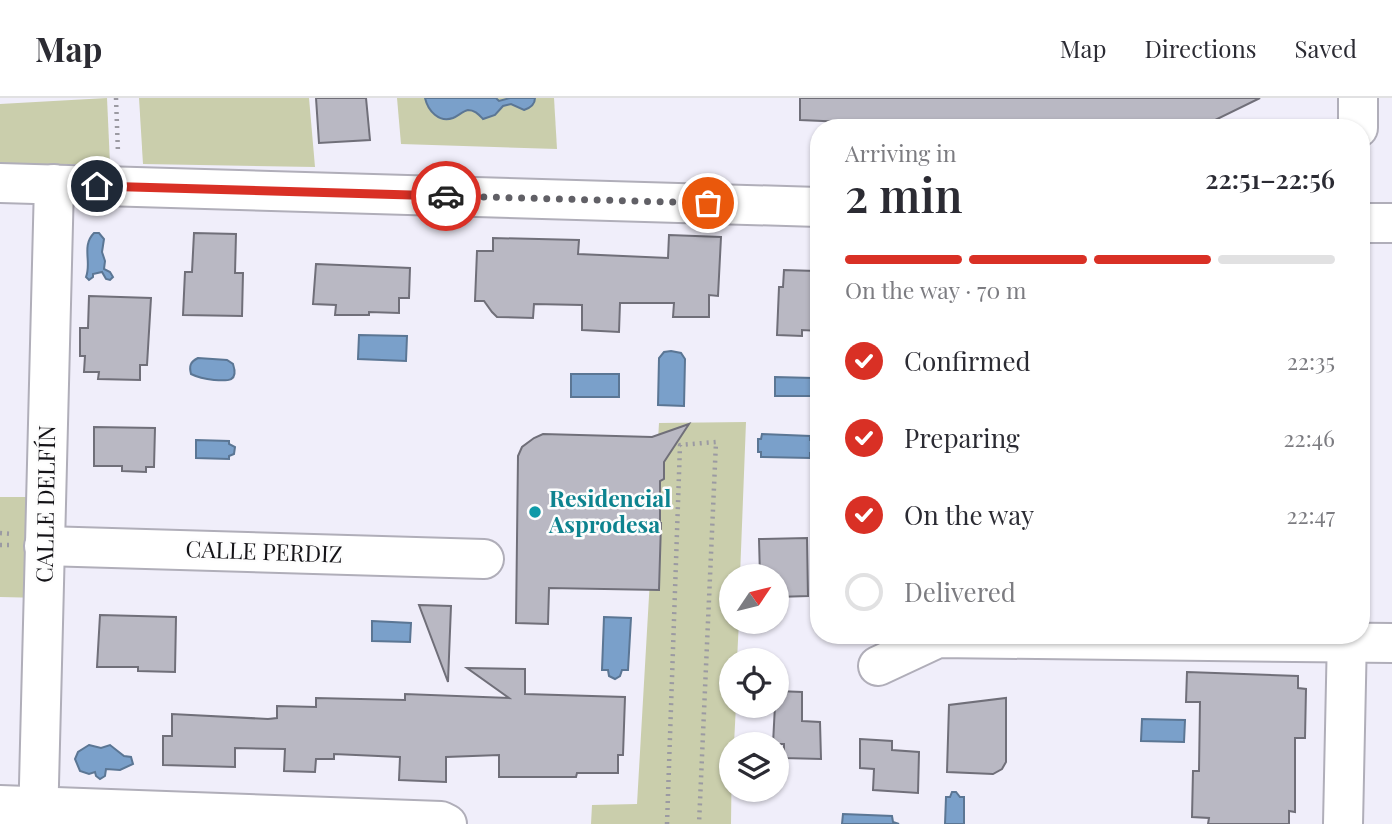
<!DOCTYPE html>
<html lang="en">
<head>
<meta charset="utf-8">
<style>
  body { margin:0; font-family:"Playfair Display",serif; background:#f7f7f7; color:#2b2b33; height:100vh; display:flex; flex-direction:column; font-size:26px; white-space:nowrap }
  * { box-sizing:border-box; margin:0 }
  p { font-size:23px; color:#7c7c81 }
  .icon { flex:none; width:38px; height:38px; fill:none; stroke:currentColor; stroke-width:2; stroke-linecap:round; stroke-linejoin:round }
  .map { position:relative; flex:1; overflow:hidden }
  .sheet { position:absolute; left:810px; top:21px; width:560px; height:525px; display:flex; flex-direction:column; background:#fff; border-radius:28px; box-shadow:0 2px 5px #0004 }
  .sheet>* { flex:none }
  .needle { width:46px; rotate:55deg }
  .controls { position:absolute; left:719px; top:466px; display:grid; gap:14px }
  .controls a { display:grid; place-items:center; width:70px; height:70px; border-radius:50%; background:#fff; box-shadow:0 2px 5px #0004; font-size:35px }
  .pin { position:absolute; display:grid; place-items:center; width:60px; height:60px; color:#fff; margin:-30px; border:4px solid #fff; border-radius:50%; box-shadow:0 2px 7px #0007 }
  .courier { position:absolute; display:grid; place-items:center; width:70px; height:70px; margin:-35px; border:5px solid #d93025; border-radius:50%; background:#fff; color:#222; box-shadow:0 2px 9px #0007 }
  .overview em { font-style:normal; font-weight:600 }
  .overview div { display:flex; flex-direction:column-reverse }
  .overview { display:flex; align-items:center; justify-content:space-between; height:119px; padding:0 35px }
  h1 { font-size:46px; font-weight:600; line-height:52px }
  .bar { display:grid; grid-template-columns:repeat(4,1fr); gap:10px 7px; align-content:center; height:84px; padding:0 35px }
  .bar i { height:9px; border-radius:5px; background:#e1e1e2 }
  .bar .current { background:#d93025 }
  .bar p { grid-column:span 4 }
  ol { padding:0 35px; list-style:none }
  li { display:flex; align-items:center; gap:21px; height:77px }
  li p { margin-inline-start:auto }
  li .icon { padding:7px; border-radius:50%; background:#d93025; color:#fff; stroke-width:4 }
  li:last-child { color:#7c7c81 }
  li i { width:38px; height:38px; border:4px solid #e1e1e2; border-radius:50% }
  header { display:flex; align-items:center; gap:42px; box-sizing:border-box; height:98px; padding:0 35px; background:#fff; border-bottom:2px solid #e1e1e2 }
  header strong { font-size:33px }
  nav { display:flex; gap:38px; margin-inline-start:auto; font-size:24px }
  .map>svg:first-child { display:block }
  .green { fill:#caceac }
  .water { fill:#7aa0ca; stroke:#5b7694; stroke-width:2 }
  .building { fill:#b9b8c3; stroke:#706f79; stroke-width:2 }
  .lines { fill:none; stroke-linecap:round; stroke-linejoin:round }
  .minor-casing { stroke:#b0aeb9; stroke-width:42 }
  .path { stroke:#9b9aa2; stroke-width:4.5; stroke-dasharray:2 5; stroke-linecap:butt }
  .minor { stroke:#fff; stroke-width:38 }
  .done { stroke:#616066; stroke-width:7; stroke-dasharray:0 12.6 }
  .route { stroke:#d93025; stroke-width:9 }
  .culture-dot { fill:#0f9aa8; stroke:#fdfdfd; stroke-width:2.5 }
  .labels { text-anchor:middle; stroke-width:5; stroke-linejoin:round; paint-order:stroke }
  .culture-label { font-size:23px; font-weight:bold; fill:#0d838f; stroke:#fdfdfd; text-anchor:start }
  .street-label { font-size:23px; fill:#141317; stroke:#fdfdfd }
</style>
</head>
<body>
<header>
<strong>Map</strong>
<nav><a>Map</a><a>Directions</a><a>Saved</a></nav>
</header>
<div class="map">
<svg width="1392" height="726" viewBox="0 0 1392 726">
  <rect width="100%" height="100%" fill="#f0eefa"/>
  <g class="green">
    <path d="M 107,0 L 110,66 L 0,66 L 0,6 Z"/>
    <path d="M 139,0 L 309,0 L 315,69 L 143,66 Z"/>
    <path d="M 397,0 L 554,0 L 557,51 L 401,46 Z"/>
    <path d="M 746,324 L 740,478 L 732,478 L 732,523 L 739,523 L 737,562 L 732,562 L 732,607 L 736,607 L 734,646 L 732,646 L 731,726 L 591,726 L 592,707 L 637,706 L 659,325 Z"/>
    <path d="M 0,399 L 46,399 L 43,500 L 0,499 Z"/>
  </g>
  <g class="water">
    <path d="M 425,0 L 496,0 L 499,3 L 510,0 L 535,0 C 535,7 530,10 524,12 L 511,6 L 503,8 L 495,17 L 483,21 C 479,17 475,12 468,12 C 463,13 458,18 453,20 C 439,25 428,13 425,0 Z"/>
    <path d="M 94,135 L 99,135 L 104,141 L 102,154 L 105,163 L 104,171 L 110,174 L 113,179 L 110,182 L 106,181 L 102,174 L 93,176 L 93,179 L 89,182 L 86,179 C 92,164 81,148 94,135 Z"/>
    <path d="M 359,237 L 407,238 L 406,263 L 358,261 Z"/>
    <path d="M 671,253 L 681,255 L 685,261 L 684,308 L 658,307 L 659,260 L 664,254 Z"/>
    <path d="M 198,260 L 227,262 L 233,266 C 239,284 228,283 214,282 C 205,281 199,280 191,276 C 189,268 190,264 198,260 Z"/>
    <rect x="571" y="276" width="48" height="23"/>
    <path d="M 775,279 L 813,280 L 813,298 L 775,298 Z"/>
    <path d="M 762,336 L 810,338 L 810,342 L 813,343 L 813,355 L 810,355 L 810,360 L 761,359 L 761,354 L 758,354 L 758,341 L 761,341 Z"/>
    <path d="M 196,342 L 229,343 L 229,346 L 235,349 L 234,356 L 229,358 L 229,361 L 196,360 Z"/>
    <path d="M 604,519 L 631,520 L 628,572 L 622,572 L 620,578 L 615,581 L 609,578 L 608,572 L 602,572 Z"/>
    <path d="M 372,523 L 411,525 L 410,544 L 372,543 Z"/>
    <path d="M 1142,621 L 1185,622 L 1184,644 L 1141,643 Z"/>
    <path d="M 89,647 L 101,650 L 110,647 L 124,658 L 131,659 L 133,666 L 120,672 L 106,671 L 105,678 L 100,681 L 96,678 L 95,674 L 89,676 L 80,673 L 75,661 L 78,654 Z"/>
    <path d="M 952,694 L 956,694 L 960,699 L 964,699 L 964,726 L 945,726 L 946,699 L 950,699 Z"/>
    <path d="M 843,716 L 892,718 L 893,724 L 899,726 L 842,726 Z"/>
  </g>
  <g class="building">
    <path d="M 316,0 L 366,0 L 370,42 L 319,45 Z"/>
    <path d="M 800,0 L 1260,0 L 1215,22 L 1216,26 L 1196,30 L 986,30 L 800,22 Z"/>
    <path d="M 194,135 L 236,136 L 235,175 L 243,175 L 242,218 L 183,217 L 185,174 L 192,174 Z"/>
    <path d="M 669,137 L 721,139 L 718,198 L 709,197 L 709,219 L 673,219 L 674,205 L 620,205 L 619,234 L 582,232 L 582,207 L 534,206 L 533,220 L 497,219 L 492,214 L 484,203 L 475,203 L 477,153 L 493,153 L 493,140 L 579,142 L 578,156 L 668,160 Z"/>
    <path d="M 316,166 L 410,170 L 409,200 L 399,200 L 399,215 L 369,214 L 369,217 L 335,217 L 336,207 L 313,206 Z"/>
    <path d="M 784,172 L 815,173 L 815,184 L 819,184 L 819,233 L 802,232 L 802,238 L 777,237 L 779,189 L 783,189 Z"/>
    <path d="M 89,198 L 151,200 L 147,267 L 140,267 L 140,282 L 98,281 L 99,274 L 84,274 L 85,258 L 80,258 L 80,230 L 88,230 Z"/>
    <path d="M 689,326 L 664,364 L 664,381 L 660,383 L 660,425 L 661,425 L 659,492 L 549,490 L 548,526 L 516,525 L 518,358 L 522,349 L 534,340 L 543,336 L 652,339 Z"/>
    <path d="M 94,329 L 155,330 L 154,369 L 146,369 L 146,374 L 122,373 L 122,368 L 94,368 Z"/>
    <path d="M 807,440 L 808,498 L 777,499 L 777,478 L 760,478 L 759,441 Z"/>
    <path d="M 419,507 L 451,508 L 448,584 Z"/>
    <path d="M 100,517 L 176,519 L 175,574 L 138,573 L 138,569 L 97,569 Z"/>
    <path d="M 467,570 L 525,571 L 525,596 L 625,599 L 623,657 L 618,657 L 618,675 L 577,675 L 576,679 L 499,679 L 499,657 L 446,659 L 446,684 L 399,682 L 400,659 L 334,656 L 334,661 L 316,661 L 315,674 L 284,673 L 285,651 L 235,650 L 235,669 L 163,667 L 163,638 L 172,638 L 172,616 L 268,621 L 277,620 L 277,608 L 316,609 L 316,600 L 405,602 L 405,596 L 509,600 Z"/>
    <path d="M 1187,574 L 1298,578 L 1298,590 L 1306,591 L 1305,640 L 1295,640 L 1295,714 L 1289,713 L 1289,726 L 1208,726 L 1209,720 L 1192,719 L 1193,673 L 1199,673 L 1200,604 L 1186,604 Z"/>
    <path d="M 777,593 L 802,594 L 802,623 L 820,624 L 821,661 L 784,660 L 784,646 L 773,646 L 775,607 L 777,607 Z"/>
    <path d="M 1006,600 L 1006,664 L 1002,671 L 993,676 L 947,674 L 949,607 Z"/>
    <path d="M 860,641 L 892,643 L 892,652 L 919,654 L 918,695 L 873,692 L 874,671 L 860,670 Z"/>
  </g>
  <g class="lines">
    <g class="minor-casing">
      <g id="minor">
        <path d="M 1358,30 L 1358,0"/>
        <path d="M 0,85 L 819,109"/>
        <path d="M 1362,125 L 1392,125"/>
        <path d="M 44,448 L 484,461"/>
        <path d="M 878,568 L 938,540 L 1392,545"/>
        <path d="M 0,707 L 441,723 L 447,726"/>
        <path d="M 38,726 L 54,86"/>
        <path d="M 1343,726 L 1347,537"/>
      </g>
    </g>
    <g class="path">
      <path d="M 116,0 L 118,55"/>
      <path d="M 0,435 L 13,436"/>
      <path d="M 0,447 L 12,447"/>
      <path d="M 667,726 L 680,347 L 716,344 L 699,726"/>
    </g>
    <use href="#minor" class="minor"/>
  </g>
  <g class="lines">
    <path class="done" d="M 446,98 L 708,105"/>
    <path class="route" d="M 97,88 L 446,98"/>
  </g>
  <circle class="culture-dot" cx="535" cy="414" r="7"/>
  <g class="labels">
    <g class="culture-label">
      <text x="549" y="409">Residencial<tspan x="549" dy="26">Asprodesa</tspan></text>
    </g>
    <g class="street-label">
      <text transform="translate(46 406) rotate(-89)" y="8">CALLE DELFÍN</text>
      <text transform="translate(264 454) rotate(2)" y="8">CALLE PERDIZ</text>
    </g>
  </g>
</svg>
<div class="controls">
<a><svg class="needle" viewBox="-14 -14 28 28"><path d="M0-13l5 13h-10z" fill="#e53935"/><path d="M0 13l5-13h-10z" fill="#7c7c81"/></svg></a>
<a><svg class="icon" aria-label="locate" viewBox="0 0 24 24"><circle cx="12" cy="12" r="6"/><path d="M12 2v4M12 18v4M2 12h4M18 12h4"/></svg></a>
<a><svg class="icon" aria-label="layers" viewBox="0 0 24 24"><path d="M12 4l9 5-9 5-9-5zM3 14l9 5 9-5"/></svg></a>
</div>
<div class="pin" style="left:708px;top:105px;background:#ea580c"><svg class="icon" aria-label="bag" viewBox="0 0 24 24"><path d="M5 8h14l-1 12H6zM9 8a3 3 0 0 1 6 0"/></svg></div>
<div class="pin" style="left:97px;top:88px;background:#1f2937"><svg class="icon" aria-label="home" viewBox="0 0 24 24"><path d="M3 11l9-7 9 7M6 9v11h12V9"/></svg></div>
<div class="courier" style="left:446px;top:98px"><svg class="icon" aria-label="car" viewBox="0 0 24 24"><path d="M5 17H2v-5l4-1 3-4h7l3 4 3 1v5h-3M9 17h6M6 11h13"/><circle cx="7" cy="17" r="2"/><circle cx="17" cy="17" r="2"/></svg></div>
<section class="sheet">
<div class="overview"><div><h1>2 min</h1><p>Arriving in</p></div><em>22:51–22:56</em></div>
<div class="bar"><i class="current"></i><i class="current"></i><i class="current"></i><i></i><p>On the way · 70 m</p></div>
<ol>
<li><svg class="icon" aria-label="check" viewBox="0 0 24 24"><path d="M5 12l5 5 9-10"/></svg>Confirmed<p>22:35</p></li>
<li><svg class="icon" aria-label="check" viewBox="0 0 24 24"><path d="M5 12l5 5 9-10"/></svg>Preparing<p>22:46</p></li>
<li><svg class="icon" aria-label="check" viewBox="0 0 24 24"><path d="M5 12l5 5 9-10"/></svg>On the way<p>22:47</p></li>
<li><i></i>Delivered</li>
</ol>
</section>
</div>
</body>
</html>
